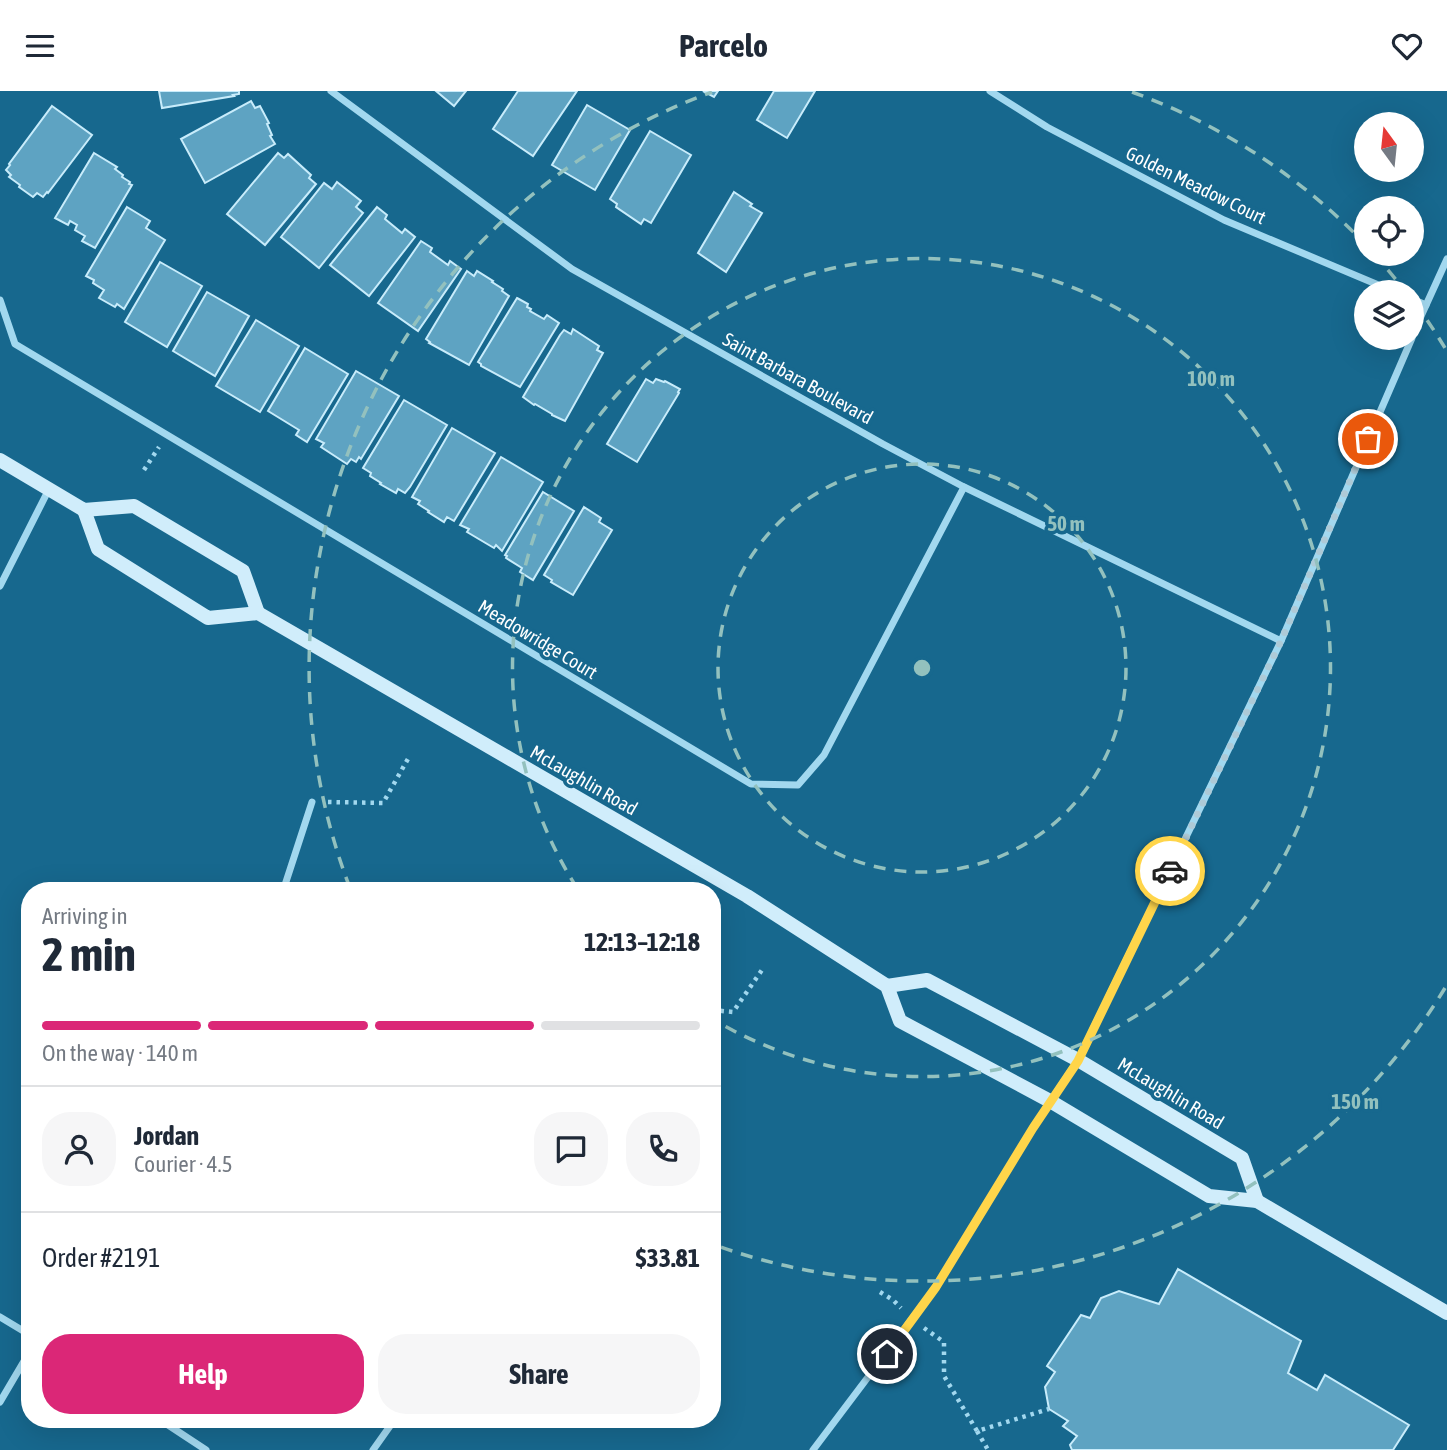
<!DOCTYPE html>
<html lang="en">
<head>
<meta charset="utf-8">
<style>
  body { margin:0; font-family:"Asap Condensed",sans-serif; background:#f6f6f7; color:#1f2937; height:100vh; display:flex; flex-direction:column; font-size:26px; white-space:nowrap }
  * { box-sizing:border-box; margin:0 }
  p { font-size:23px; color:#747a83 }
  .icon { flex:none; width:38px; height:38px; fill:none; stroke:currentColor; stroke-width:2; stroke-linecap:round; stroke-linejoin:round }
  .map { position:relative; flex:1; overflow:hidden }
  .drawer { position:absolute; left:21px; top:791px; width:700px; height:546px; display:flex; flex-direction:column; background:#fff; border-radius:28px; box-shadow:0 7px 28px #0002 }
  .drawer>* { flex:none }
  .needle { width:46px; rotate:345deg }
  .controls { position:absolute; left:1354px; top:21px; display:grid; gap:14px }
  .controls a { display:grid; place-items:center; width:70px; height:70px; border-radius:50%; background:#fff; box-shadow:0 7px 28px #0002; font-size:35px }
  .pin { position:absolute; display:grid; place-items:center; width:60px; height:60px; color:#fff; margin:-30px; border:4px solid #fff; border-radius:50%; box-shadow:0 2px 7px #0007 }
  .courier { position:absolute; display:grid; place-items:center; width:70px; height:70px; margin:-35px; border:5px solid #ffd54a; border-radius:50%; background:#fff; color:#222; box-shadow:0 2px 9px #0007 }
  .head em { font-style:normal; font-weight:700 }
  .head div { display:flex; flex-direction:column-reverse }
  .head { display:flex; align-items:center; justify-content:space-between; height:119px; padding:0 21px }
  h1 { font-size:46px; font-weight:700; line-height:52px }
  .bar { display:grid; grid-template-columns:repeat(4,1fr); gap:10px 7px; align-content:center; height:84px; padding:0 21px }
  .bar i { height:9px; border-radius:5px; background:#e0e1e3 }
  .bar .current { background:#db2777 }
  .bar p { grid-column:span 4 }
  .line { display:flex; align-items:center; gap:18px; padding:0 21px; border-top:2px solid #e0e1e3 }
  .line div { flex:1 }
  .round { display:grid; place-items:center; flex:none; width:74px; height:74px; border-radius:28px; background:#f6f6f7 }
  .action { display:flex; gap:14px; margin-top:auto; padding:14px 21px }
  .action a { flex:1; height:80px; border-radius:28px; background:#db2777; color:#fff; font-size:28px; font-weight:700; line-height:80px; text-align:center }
  .action a+a { background:#f6f6f7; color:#1f2937 }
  header { display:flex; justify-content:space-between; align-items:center; height:91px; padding:0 21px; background:#fff; font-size:32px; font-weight:700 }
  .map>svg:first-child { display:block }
  .building { fill:#5ea3c2; stroke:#c8ecfb; stroke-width:2 }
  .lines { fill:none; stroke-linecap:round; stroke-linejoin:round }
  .path { stroke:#a2d8ef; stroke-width:4.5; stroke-dasharray:3.5 5; stroke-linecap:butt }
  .street { stroke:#a2d8ef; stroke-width:7 }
  .secondary { stroke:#d0edfb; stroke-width:14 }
  .done { stroke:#aecad7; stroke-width:7; stroke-dasharray:0 12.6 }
  .route { stroke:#ffd54a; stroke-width:9 }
  .ring { fill:none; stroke:#93c1be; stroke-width:3.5; stroke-dasharray:12 9 }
  .labels { text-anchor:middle; stroke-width:7; stroke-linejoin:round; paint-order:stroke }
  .street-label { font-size:19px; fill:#fff; stroke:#17688e }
  .centre { fill:#93c1be; stroke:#17688e; stroke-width:3.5 }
  .ring-label { font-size:21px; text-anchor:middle; font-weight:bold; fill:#93c1be; stroke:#17688e; stroke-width:7; stroke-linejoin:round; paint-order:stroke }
</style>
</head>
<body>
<header><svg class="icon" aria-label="menu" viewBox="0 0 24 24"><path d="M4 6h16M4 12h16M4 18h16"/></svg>Parcelo<svg class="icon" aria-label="heart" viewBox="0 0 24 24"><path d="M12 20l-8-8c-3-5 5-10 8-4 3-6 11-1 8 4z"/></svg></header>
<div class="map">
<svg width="1447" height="1359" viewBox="0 0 1447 1359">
  <rect width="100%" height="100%" fill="#17688e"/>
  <g class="building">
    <path d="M 159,0 L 239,0 L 239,3 L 233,4 L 234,5 L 162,17 Z"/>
    <path d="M 436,0 L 466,0 L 454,15 Z"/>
    <path d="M 518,0 L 577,0 L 533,65 L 493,38 Z"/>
    <path d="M 703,0 L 718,0 L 714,6 Z"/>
    <path d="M 774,0 L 815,0 L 787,47 L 757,29 Z"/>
    <path d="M 251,10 L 255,17 L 260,15 L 269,32 L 267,33 L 272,44 L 270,45 L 275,53 L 205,92 L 181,48 Z"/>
    <path d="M 587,14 L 630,39 L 595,99 L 552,74 Z"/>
    <path d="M 52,15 L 92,44 L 48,102 L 47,101 L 43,106 L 37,102 L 33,106 L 19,96 L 20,94 L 9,86 L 11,84 L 6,79 L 10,74 L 9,73 Z"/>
    <path d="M 650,40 L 691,64 L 651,132 L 644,128 L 641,133 L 616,116 L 617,113 L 610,108 Z"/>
    <path d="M 94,62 L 117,76 L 115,78 L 123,84 L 122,86 L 130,91 L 129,93 L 132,94 L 95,157 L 82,150 L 85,145 L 75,139 L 77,134 L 70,130 L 68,134 L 55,127 Z"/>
    <path d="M 278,62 L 284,67 L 288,63 L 311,84 L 309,87 L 316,93 L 265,154 L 227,123 Z"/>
    <path d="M 337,91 L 361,110 L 356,116 L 363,122 L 319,177 L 281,146 L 324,92 L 332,98 Z"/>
    <path d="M 734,101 L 752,113 L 750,115 L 762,122 L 726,181 L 698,162 Z"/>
    <path d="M 127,116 L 150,130 L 146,137 L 165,149 L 124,218 L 117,213 L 115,216 L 99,207 L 104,199 L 93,192 L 94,189 L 86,185 Z"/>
    <path d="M 377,116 L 387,124 L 385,128 L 402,142 L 405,138 L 415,146 L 369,205 L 330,174 Z"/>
    <path d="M 421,150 L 432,157 L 430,161 L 448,174 L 450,170 L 461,178 L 418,240 L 378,212 Z"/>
    <path d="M 160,171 L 202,195 L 167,256 L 125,231 Z"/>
    <path d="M 467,180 L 474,185 L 477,180 L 493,190 L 492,191 L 503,198 L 502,200 L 509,205 L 469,274 L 429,252 L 430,251 L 426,248 Z"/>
    <path d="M 207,201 L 249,225 L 215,285 L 173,260 Z"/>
    <path d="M 517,207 L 528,213 L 527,216 L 531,218 L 530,220 L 544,228 L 547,224 L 559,232 L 520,296 L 481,275 L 481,273 L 478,271 Z"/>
    <path d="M 256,229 L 299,255 L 260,321 L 216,295 Z"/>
    <path d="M 573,238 L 599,255 L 597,259 L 603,262 L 565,330 L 552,324 L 552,323 L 535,313 L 534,314 L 523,306 L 560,244 L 564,239 L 571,243 Z"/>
    <path d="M 305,257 L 348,283 L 307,351 L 296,344 L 299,339 L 268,320 Z"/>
    <path d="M 356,280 L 399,305 L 361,368 L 359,366 L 356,371 L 351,368 L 347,373 L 321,356 L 324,352 L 316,348 Z"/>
    <path d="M 646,288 L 653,292 L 656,288 L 664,291 L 665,290 L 680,298 L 678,301 L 679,302 L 637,371 L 607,353 Z"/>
    <path d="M 404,309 L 447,334 L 410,396 L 405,402 L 398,398 L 396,402 L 380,393 L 381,392 L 370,385 L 371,382 L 363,377 Z"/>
    <path d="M 452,337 L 495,362 L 454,430 L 447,426 L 444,431 L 428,421 L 429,420 L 418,413 L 420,410 L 412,406 Z"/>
    <path d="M 501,366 L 543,391 L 502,460 L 496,454 L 494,457 L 467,441 L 469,438 L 460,434 Z"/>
    <path d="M 543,401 L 574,420 L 533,489 L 520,481 L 522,477 L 506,467 L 507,465 L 505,464 Z"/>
    <path d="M 584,416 L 601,427 L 599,431 L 612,439 L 573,504 L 551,491 L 552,489 L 544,484 Z"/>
    <path d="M 1178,1178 L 1301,1250 L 1288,1282 L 1317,1299 L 1325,1284 L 1409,1334 L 1393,1359 L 1072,1359 L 1070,1354 L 1077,1345 L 1063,1335 L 1068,1330 L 1049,1318 L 1045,1296 L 1055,1281 L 1047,1275 L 1081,1224 L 1090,1227 L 1101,1207 L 1119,1200 L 1159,1213 Z"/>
  </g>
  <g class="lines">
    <g class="path">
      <path d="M 144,379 L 159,356"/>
      <path d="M 328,711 L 383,712 L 409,666"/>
      <path d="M 712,919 L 733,921 L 764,876"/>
      <path d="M 880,1201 L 893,1209 L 901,1217"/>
      <path d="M 924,1237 L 944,1251 L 944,1285 L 977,1340 L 1049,1318"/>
      <path d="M 977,1340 L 988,1359"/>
    </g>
    <g class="street">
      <path d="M 331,0 L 572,178 L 883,353 L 964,396 L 1281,550"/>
      <path d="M 990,0 L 1047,36 L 1224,129 L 1395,201"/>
      <path d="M 1412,208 L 1426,214"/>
      <path d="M 0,209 L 15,253 L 751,693 L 798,694 L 824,664 L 964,396"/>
      <path d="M 1412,245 L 1447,168"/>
      <path d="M 0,495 L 49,398"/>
      <path d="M 283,800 L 312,711"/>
      <path d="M 0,1226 L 30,1244"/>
      <path d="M 0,1311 L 30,1260"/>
      <path d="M 159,1328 L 206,1359"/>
      <path d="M 373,1359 L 395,1328"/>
      <path d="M 813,1359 L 936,1196 L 1033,1037 L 1078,969 L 1281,550 L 1412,247"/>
    </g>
    <g class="secondary">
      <path d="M 0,369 L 84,419 L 134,415 L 243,480 L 258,522"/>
      <path d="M 84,419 L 98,458 L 208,527 L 258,522 L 747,805 L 887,895 L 900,930 L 1050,1010 L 1209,1105 L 1257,1110 L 1447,1222"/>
      <path d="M 887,895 L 927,889 L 1078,969 L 1242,1067 L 1257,1110"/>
    </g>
  </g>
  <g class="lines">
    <path class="done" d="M 1170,780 L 1281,550 L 1368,348"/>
    <path class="route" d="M 887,1263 L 936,1196 L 1033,1037 L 1078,970 L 1170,780"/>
  </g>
  <g class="ring">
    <circle cx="922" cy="577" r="204"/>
    <path d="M577 797A409 409 0 1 1 714 929"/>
    <path d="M1445 897A613 613 0 0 1 712 1153M350 797A613 613 0 0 1 712 1M1132 1A613 613 0 0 1 1367 155M1374 163A613 613 0 0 1 1405 200M1415 212A613 613 0 0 1 1445 257"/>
  </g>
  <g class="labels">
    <g class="street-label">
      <text transform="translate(1196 94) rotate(26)" y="7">Golden Meadow Court</text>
      <text transform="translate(798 287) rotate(29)" y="7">Saint Barbara Boulevard</text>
      <text transform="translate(538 548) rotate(31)" y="7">Meadowridge Court</text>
      <text transform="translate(584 689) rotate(30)" y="7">McLaughlin Road</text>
      <text transform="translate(1171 1002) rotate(31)" y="7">McLaughlin Road</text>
    </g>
  </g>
  <circle cx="922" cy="577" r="10" class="centre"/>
  <g class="ring-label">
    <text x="1211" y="295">100 m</text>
    <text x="1066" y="440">50 m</text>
    <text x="1355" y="1018">150 m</text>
  </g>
</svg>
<div class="controls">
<a><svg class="needle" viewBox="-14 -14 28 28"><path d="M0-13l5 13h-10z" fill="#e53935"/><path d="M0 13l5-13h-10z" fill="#747a83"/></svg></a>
<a><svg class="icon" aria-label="locate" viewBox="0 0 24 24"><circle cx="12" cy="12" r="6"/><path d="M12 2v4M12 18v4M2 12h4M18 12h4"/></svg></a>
<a><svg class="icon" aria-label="layers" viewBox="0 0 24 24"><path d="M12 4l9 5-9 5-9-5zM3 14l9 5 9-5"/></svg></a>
</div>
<div class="pin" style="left:1368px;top:348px;background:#ea580c"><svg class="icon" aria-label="bag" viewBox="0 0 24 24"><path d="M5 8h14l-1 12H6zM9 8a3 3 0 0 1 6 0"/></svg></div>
<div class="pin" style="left:887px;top:1263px;background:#1f2937"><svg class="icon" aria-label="home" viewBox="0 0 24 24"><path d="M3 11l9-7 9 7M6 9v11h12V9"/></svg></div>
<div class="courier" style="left:1170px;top:780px"><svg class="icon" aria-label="car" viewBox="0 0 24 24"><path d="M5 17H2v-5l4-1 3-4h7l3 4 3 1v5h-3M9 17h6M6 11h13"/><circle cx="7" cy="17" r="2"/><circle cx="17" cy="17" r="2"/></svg></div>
<section class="drawer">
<div class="head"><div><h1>2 min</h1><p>Arriving in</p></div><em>12:13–12:18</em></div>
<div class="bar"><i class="current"></i><i class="current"></i><i class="current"></i><i></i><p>On the way · 140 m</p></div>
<div class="line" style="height:126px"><a class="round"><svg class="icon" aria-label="person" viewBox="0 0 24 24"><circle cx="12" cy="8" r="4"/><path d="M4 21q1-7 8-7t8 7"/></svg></a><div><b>Jordan</b><p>Courier · 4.5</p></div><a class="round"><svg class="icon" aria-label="chat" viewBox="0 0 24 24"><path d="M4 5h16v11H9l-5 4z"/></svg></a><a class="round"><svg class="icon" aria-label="phone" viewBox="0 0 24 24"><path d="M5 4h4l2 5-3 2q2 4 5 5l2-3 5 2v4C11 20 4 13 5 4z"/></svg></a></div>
<div class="line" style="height:91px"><div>Order #2191</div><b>$33.81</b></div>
<div class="action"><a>Help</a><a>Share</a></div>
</section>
</div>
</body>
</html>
